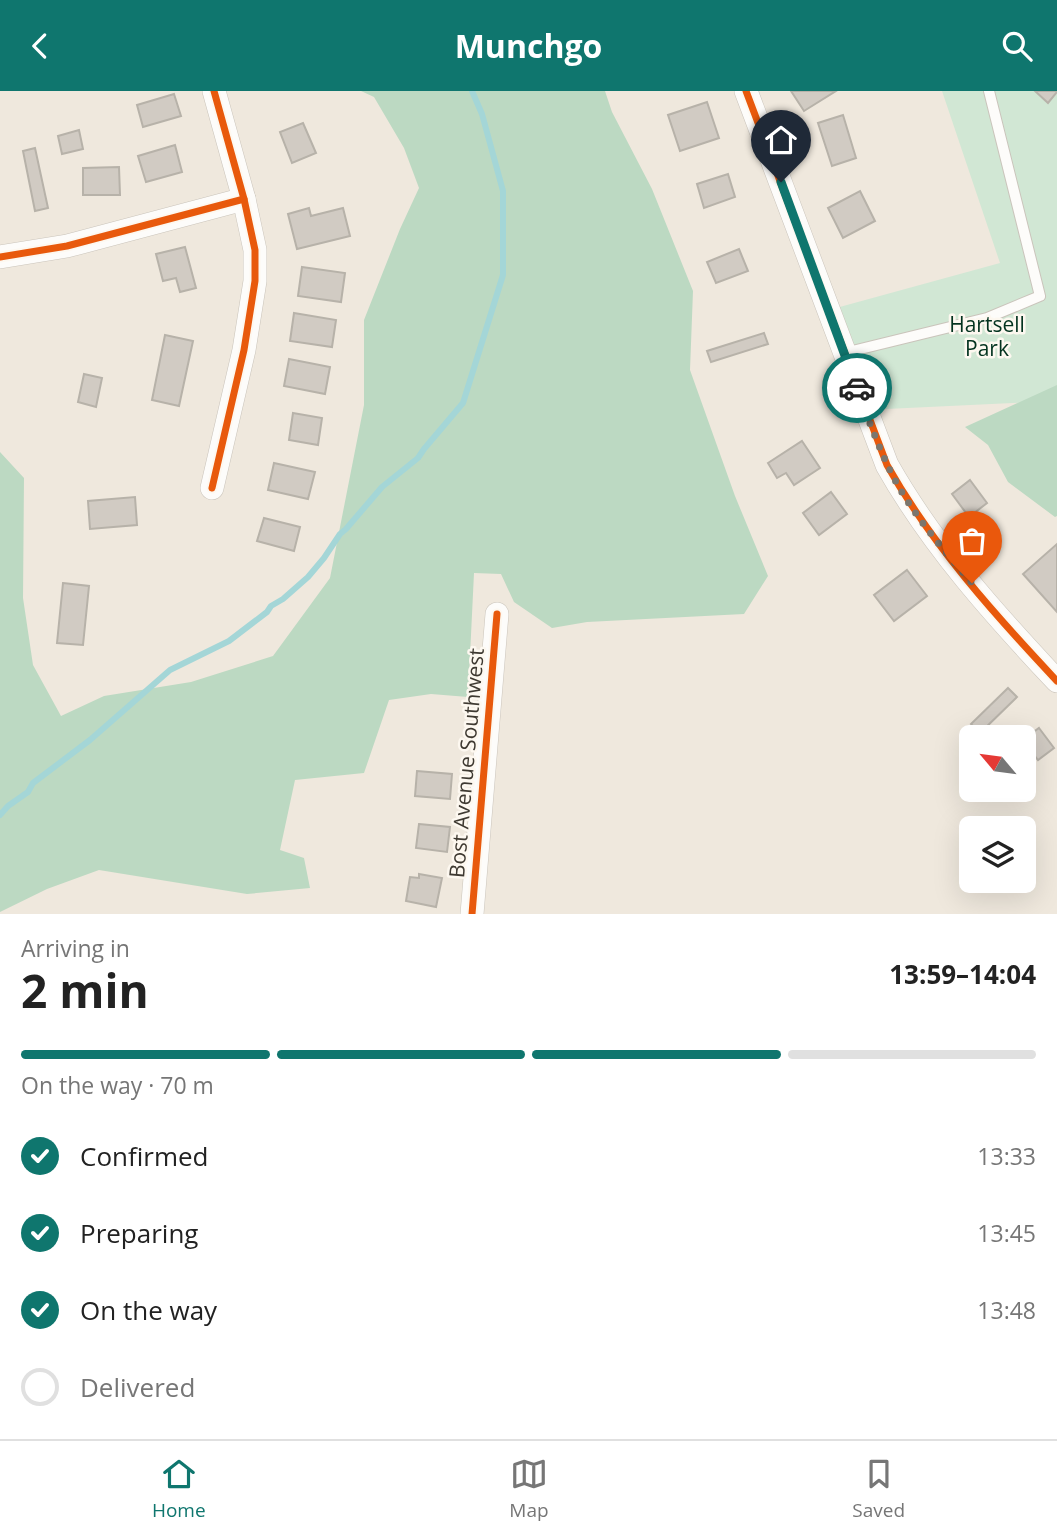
<!DOCTYPE html>
<html lang="en">
<head>
<meta charset="utf-8">
<style>
  body { margin:0; font-family:"Open Sans",sans-serif; background:#f2f2f2; color:#222; height:100vh; display:flex; flex-direction:column; font-size:26px; white-space:nowrap }
  * { box-sizing:border-box; margin:0 }
  p { font-size:23px; color:#767676 }
  .icon { flex:none; width:38px; height:38px; fill:none; stroke:currentColor; stroke-width:2; stroke-linecap:round; stroke-linejoin:round }
  .map { position:relative; height:823px; overflow:hidden }
  .drawer { display:flex; flex-direction:column; background:#fff; flex:1 }
  .drawer>* { flex:none }
  .needle { width:46px; rotate:299deg }
  .controls { position:absolute; left:959px; top:634px; display:grid; gap:14px }
  .controls a { display:grid; place-items:center; width:77px; height:77px; border-radius:10px; background:#fff; box-shadow:0 7px 28px #0002; font-size:35px }
  .pin { position:absolute; display:grid; place-items:center; width:60px; height:60px; color:#fff; margin:-72px -30px; border-radius:50% 50% 50% 0; rotate:-45deg; box-shadow:0 0 7px #0007 }
  .pin .icon { rotate:45deg }
  .courier { position:absolute; display:grid; place-items:center; width:70px; height:70px; margin:-35px; border:5px solid #0f766e; border-radius:50%; background:#fff; color:#222; box-shadow:0 2px 9px #0007 }
  .head em { font-style:normal; font-weight:700 }
  .head div { display:flex; flex-direction:column-reverse }
  .head { display:flex; align-items:center; justify-content:space-between; height:119px; padding:0 21px }
  h1 { font-size:46px; font-weight:700; line-height:52px }
  .bar { display:grid; grid-template-columns:repeat(4,1fr); gap:10px 7px; align-content:center; height:84px; padding:0 21px }
  .bar i { height:9px; border-radius:5px; background:#e0e0e0 }
  .bar .selected { background:#0f766e }
  .bar p { grid-column:span 4 }
  ol { padding:0 21px; list-style:none }
  li { display:flex; align-items:center; gap:21px; height:77px }
  li p { margin-inline-start:auto }
  li .icon { padding:7px; border-radius:50%; background:#0f766e; color:#fff; stroke-width:4 }
  li:last-child { color:#767676 }
  li i { width:38px; height:38px; border:4px solid #e0e0e0; border-radius:50% }
  header { display:flex; justify-content:space-between; align-items:center; height:91px; padding:0 21px; background:#0f766e; color:#fff; font-size:32px; font-weight:700 }
  .dock { display:flex; justify-content:space-around; align-items:center; height:98px; border-top:2px solid #e0e0e0; background:#fff; font-size:19px; color:#767676 }
  .dock a { display:grid; justify-items:center; gap:4px }
  .dock .selected { color:#0f766e }
  .map>svg:first-child { display:block }
  .green { fill:#d1e7d4 }
  .forest { fill:#bcd9c2 }
  .lines { fill:none; stroke-linecap:round; stroke-linejoin:round }
  .stream { stroke:#a4d6d7; stroke-width:6 }
  .building { fill:#d1cbc3; stroke:#b7b2a9; stroke-width:2 }
  .service-casing { stroke:#cac4bb; stroke-width:12 }
  .minor-casing { stroke:#cac4bb; stroke-width:24 }
  .service { stroke:#fdfcfa; stroke-width:10 }
  .minor { stroke:#fdfcfa; stroke-width:23 }
  .cycleway-casing { stroke:#fdf8f0; stroke-width:11 }
  .cycleway { stroke:#e8590c; stroke-width:7 }
  .done { stroke:#7c766d; stroke-width:7; stroke-dasharray:0 12.6 }
  .route { stroke:#0f766e; stroke-width:9 }
  .labels { text-anchor:middle; stroke-width:5; stroke-linejoin:round; paint-order:stroke }
  .park-label { font-size:21px; fill:#03331f; stroke:#fdf8f0 }
  .street-label { font-size:21px; fill:#3e3931; stroke:#fdf8f0 }
</style>
</head>
<body>
<header><svg class="icon" aria-label="back" viewBox="0 0 24 24"><path d="M15 5l-7 7 7 7"/></svg>Munchgo<svg class="icon" aria-label="search" viewBox="0 0 24 24"><circle cx="10" cy="10" r="6"/><path d="M15 15l6 6"/></svg></header>
<div class="map">
<svg width="1057" height="823" viewBox="0 0 1057 823">
  <rect width="100%" height="100%" fill="#efe8dd"/>
  <path class="green" d="M 942,0 L 1057,0 L 1057,310 L 865,319 L 836,217 L 1000,172 Z"/>
  <g class="forest">
    <path d="M 361,0 L 605,0 L 612,21 L 652,98 L 693,200 L 690,279 L 735,405 L 768,485 L 744,523 L 587,531 L 552,537 L 514,511 L 501,483 L 474,482 L 468,606 L 431,603 L 389,609 L 364,682 L 295,689 L 280,759 L 304,767 L 310,797 L 247,803 L 99,779 L 47,798 L 0,821 L 0,361 L 24,387 L 23,507 L 33,574 L 61,625 L 104,605 L 191,591 L 273,565 L 330,487 L 364,314 L 364,229 L 400,138 L 419,97 L 404,57 L 374,6 Z"/>
    <path d="M 1057,294 L 1057,425 L 1055,426 L 1008,391 L 988,354 L 965,336 Z"/>
  </g>
  <g class="lines">
    <path class="stream" d="M 0,724 L 8,715 L 28,701 L 33,692 L 90,649 L 170,579 L 229,550 L 267,521 L 271,515 L 283,508 L 308,486 L 324,467 L 340,443 L 346,438 L 382,396 L 418,367 L 424,358 L 463,312 L 503,184 L 503,100 L 482,23 L 472,0"/>
  </g>
  <g class="building">
    <path d="M 791,0 L 836,0 L 804,20 Z"/>
    <path d="M 1035,0 L 1057,0 L 1057,1 L 1048,12 Z"/>
    <path d="M 174,3 L 181,25 L 143,36 L 137,14 Z"/>
    <path d="M 707,11 L 719,47 L 680,60 L 668,24 Z"/>
    <path d="M 843,24 L 856,67 L 832,75 L 818,32 Z"/>
    <path d="M 303,32 L 316,62 L 292,72 L 280,41 Z"/>
    <path d="M 79,39 L 83,58 L 62,63 L 58,45 Z"/>
    <path d="M 175,54 L 182,81 L 146,91 L 138,65 Z"/>
    <path d="M 35,57 L 48,117 L 35,120 L 23,60 Z"/>
    <path d="M 119,76 L 120,104 L 83,104 L 83,77 Z"/>
    <path d="M 728,83 L 735,106 L 704,117 L 697,93 Z"/>
    <path d="M 860,100 L 875,130 L 843,147 L 828,117 Z"/>
    <path d="M 309,117 L 311,125 L 343,117 L 350,145 L 297,158 L 288,123 Z"/>
    <path d="M 185,156 L 196,197 L 180,201 L 176,187 L 163,190 L 156,163 Z"/>
    <path d="M 739,158 L 748,180 L 716,192 L 707,171 Z"/>
    <path d="M 302,176 L 345,182 L 341,211 L 298,205 Z"/>
    <path d="M 294,222 L 336,229 L 332,256 L 290,250 Z"/>
    <path d="M 764,242 L 768,253 L 711,271 L 707,260 Z"/>
    <path d="M 165,244 L 193,250 L 179,315 L 152,309 Z"/>
    <path d="M 289,268 L 330,276 L 325,303 L 284,295 Z"/>
    <path d="M 84,283 L 102,287 L 96,316 L 78,311 Z"/>
    <path d="M 293,322 L 322,327 L 318,354 L 289,349 Z"/>
    <path d="M 802,350 L 820,377 L 794,394 L 786,382 L 777,387 L 768,372 Z"/>
    <path d="M 274,372 L 315,381 L 308,408 L 268,399 Z"/>
    <path d="M 970,389 L 987,412 L 969,426 L 952,403 Z"/>
    <path d="M 831,401 L 847,423 L 819,444 L 803,422 Z"/>
    <path d="M 135,406 L 137,434 L 90,438 L 88,410 Z"/>
    <path d="M 264,427 L 300,436 L 294,460 L 257,450 Z"/>
    <path d="M 1057,453 L 1057,521 L 1023,483 Z"/>
    <path d="M 907,479 L 927,505 L 894,530 L 874,504 Z"/>
    <path d="M 63,492 L 89,495 L 83,554 L 57,552 Z"/>
    <path d="M 1008,597 L 1017,606 L 980,642 L 971,633 Z"/>
    <path d="M 1039,637 L 1054,657 L 1038,669 L 1030,659 L 1024,664 L 1024,648 Z"/>
    <path d="M 417,680 L 452,683 L 450,708 L 415,705 Z"/>
    <path d="M 419,733 L 450,736 L 447,761 L 416,757 Z"/>
    <path d="M 419,783 L 442,787 L 436,816 L 406,810 L 410,786 L 419,787 Z"/>
  </g>
  <g class="lines">
    <g class="service-casing">
      <path id="service" d="M 844,262 L 987,227 L 1040,205 L 989,0"/>
    </g>
    <g class="minor-casing">
      <g id="minor">
        <path d="M 746,0 L 887,374 C 932,454 995,524 1057,590"/>
        <path d="M 0,166 L 67,155 L 244,108"/>
        <path d="M 212,397 L 244,259 L 255,190 L 255,159 L 244,108 L 214,0"/>
        <path d="M 472,823 L 497,523"/>
      </g>
    </g>
    <use href="#service" class="service"/>
    <use href="#minor" class="minor"/>
    <g class="cycleway-casing">
      <g id="cycleway">
        <path d="M 746,0 L 887,374 C 932,454 995,524 1057,590"/>
        <path d="M 0,166 L 67,155 L 244,108"/>
        <path d="M 212,397 L 244,259 L 255,190 L 255,159 L 244,108 L 214,0"/>
        <path d="M 472,823 L 497,523"/>
      </g>
    </g>
    <use href="#cycleway" class="cycleway"/>
  </g>
  <g class="lines">
    <path class="done" d="M 857,297 C 866,323 876,349 887,373 C 907,417 941,456 972,492"/>
    <path class="route" d="M 781,91 L 857,297"/>
  </g>
  <g class="labels">
    <g class="park-label">
      <text x="987" y="241">Hartsell<tspan x="987" dy="24">Park</tspan></text>
    </g>
    <g class="street-label">
      <text transform="translate(467 672) rotate(-85)" y="7">Bost Avenue Southwest</text>
    </g>
  </g>
</svg>
<div class="controls">
<a><svg class="needle" viewBox="-14 -14 28 28"><path d="M0-13l5 13h-10z" fill="#e53935"/><path d="M0 13l5-13h-10z" fill="#767676"/></svg></a>
<a><svg class="icon" aria-label="layers" viewBox="0 0 24 24"><path d="M12 4l9 5-9 5-9-5zM3 14l9 5 9-5"/></svg></a>
</div>
<div class="pin" style="left:972px;top:492px;background:#ea580c"><svg class="icon" aria-label="bag" viewBox="0 0 24 24"><path d="M5 8h14l-1 12H6zM9 8a3 3 0 0 1 6 0"/></svg></div>
<div class="pin" style="left:781px;top:91px;background:#1f2937"><svg class="icon" aria-label="home" viewBox="0 0 24 24"><path d="M3 11l9-7 9 7M6 9v11h12V9"/></svg></div>
<div class="courier" style="left:857px;top:297px"><svg class="icon" aria-label="car" viewBox="0 0 24 24"><path d="M5 17H2v-5l4-1 3-4h7l3 4 3 1v5h-3M9 17h6M6 11h13"/><circle cx="7" cy="17" r="2"/><circle cx="17" cy="17" r="2"/></svg></div>
</div>
<section class="drawer">
<div class="head"><div><h1>2 min</h1><p>Arriving in</p></div><em>13:59–14:04</em></div>
<div class="bar"><i class="selected"></i><i class="selected"></i><i class="selected"></i><i></i><p>On the way · 70 m</p></div>
<ol>
<li><svg class="icon" aria-label="check" viewBox="0 0 24 24"><path d="M5 12l5 5 9-10"/></svg>Confirmed<p>13:33</p></li>
<li><svg class="icon" aria-label="check" viewBox="0 0 24 24"><path d="M5 12l5 5 9-10"/></svg>Preparing<p>13:45</p></li>
<li><svg class="icon" aria-label="check" viewBox="0 0 24 24"><path d="M5 12l5 5 9-10"/></svg>On the way<p>13:48</p></li>
<li><i></i>Delivered</li>
</ol>
</section>
<nav class="dock">
<a class="selected"><svg class="icon" aria-label="home" viewBox="0 0 24 24"><path d="M3 11l9-7 9 7M6 9v11h12V9"/></svg>Home</a>
<a><svg class="icon" aria-label="map" viewBox="0 0 24 24"><path d="M3 6l6-2 6 2 6-2v14l-6 2-6-2-6 2zM9 4v14M15 6v14"/></svg>Map</a>
<a><svg class="icon" aria-label="saved" viewBox="0 0 24 24"><path d="M7 4h10v16l-5-4-5 4z"/></svg>Saved</a>
</nav>
</body>
</html>
